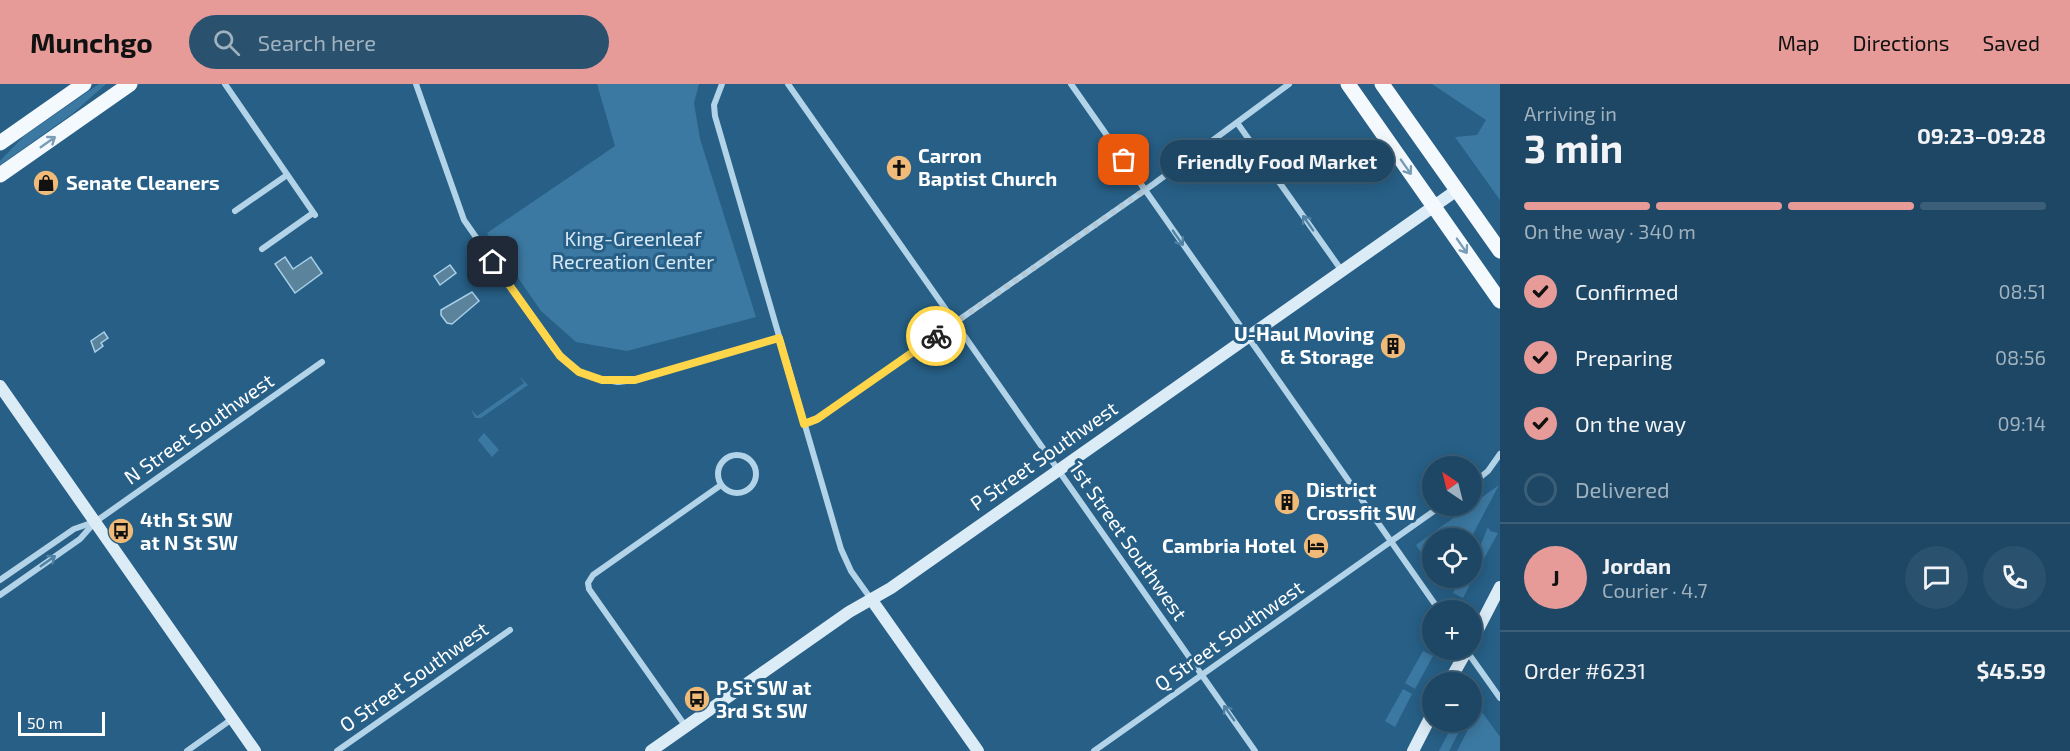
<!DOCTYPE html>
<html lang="en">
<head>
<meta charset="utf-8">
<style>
  body { margin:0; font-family:"Exo 2",sans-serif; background:#2a516d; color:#f1f3f6; height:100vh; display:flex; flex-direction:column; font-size:22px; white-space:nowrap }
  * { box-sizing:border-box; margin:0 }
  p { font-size:20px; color:#a0b2bf }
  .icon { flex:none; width:33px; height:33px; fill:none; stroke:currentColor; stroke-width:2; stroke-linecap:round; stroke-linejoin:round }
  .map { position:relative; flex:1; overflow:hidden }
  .drawer { display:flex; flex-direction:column; background:#1d4764; width:570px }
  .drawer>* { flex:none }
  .needle { width:39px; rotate:325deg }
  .buttons { position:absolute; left:1422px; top:372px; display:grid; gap:12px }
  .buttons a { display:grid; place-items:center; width:60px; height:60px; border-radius:50%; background:#1d4764; box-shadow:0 3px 15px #0003,0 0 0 2px #3b5f78; font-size:30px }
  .scale { position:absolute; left:18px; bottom:15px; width:87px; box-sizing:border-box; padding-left:6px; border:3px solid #fff; border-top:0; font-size:16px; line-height:21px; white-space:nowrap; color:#fff; -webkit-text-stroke:4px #275f86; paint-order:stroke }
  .pin { position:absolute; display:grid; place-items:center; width:51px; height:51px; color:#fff; margin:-26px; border-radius:12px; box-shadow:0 3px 9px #0006 }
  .courier { position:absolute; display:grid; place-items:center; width:60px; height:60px; margin:-30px; border:4px solid #ffd54a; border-radius:50%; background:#fff; color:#222; box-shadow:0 2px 8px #0007 }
  .bubble { position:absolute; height:42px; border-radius:21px; background:#1d4764; box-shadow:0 3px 15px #0003,0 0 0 2px #3b5f78; font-size:20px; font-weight:700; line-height:42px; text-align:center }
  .head em { font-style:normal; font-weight:700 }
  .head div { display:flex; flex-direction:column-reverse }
  .head { display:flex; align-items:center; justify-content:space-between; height:102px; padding:0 24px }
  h1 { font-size:39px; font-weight:700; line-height:45px }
  .bar { display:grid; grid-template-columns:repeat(4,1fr); gap:9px 6px; align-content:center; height:72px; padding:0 24px }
  .bar i { height:8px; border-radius:4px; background:#3b5f78 }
  .bar .current { background:#e69b98 }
  .bar p { grid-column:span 4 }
  .line { display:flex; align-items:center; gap:15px; padding:0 24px; border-top:2px solid #3b5f78 }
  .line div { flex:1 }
  .round { display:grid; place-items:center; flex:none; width:63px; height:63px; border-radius:32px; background:#2a516d }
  ol { padding:0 24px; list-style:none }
  li { display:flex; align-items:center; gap:18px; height:66px }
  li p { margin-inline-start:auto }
  li .icon { padding:6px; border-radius:50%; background:#e69b98; color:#111; stroke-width:4 }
  li:last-child { color:#a0b2bf }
  li i { width:33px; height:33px; border:3px solid #3b5f78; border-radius:50% }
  header { display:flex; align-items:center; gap:36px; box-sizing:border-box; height:84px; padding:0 30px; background:#e69b98; color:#111 }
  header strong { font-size:28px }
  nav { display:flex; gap:33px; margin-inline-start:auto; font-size:21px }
  .search { width:420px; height:54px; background:#2a516d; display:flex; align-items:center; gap:15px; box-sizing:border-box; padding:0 21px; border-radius:33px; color:#a0b2bf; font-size:22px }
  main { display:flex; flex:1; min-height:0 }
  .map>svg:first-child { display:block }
  .green { fill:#3c79a2 }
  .water { fill:#5c839c; stroke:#a7cfe8; stroke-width:1.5 }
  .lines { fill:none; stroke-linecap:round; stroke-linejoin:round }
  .street { stroke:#b2d3e8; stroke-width:6 }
  .secondary { stroke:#dcecf7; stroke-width:12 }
  .primary { stroke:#f4f9fe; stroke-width:15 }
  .oneway { stroke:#799db6 }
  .oneway2 { stroke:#5182a3 }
  .done { stroke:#b3c7d5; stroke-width:6; stroke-dasharray:0 10.8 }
  .route { stroke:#ffd54a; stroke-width:8 }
  .labels { text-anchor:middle; stroke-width:6; stroke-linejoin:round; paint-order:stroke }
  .poi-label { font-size:20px; font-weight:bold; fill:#fff; stroke:#275f86; text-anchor:start }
  .park-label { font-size:20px; fill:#d6e9f6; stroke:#275f86 }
  .street-label { font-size:20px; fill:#fff; stroke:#275f86 }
</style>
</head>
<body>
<header>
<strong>Munchgo</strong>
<div class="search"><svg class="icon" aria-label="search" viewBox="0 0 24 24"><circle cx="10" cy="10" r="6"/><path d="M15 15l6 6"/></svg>Search here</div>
<nav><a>Map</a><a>Directions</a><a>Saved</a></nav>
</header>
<main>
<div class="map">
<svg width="1500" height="667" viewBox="0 0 1500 667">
  <rect width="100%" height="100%" fill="#275f86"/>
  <g class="green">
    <path d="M 99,0 L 106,0 L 72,30 L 0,81 L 0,77 L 24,52 Z"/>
    <path d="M 597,0 L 699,0 L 694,19 L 700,55 L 756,233 L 627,267 L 576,258 L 541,227 L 487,149 L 615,62 Z"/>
    <path d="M 1432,0 L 1500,0 L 1500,116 L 1455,53 L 1477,51 L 1486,36 Z"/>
    <path d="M 518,291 L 528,301 L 481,334 L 475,334 L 471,325 L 477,332 L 524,299 Z"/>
    <path d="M 484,349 L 499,366 L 492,373 L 478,356 Z"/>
    <path d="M 1499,401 L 1471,454 L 1432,454 L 1432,485 L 1416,461 Z"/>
    <path d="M 1488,443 L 1490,447 L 1498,449 L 1480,482 L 1475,476 L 1472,477 L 1472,474 L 1479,465 Z"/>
    <path d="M 1472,484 L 1477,487 L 1463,514 L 1453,509 L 1461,494 L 1472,494 Z"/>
    <path d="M 1423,567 L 1433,572 L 1415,605 L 1405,599 Z"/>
    <path d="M 1403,605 L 1412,610 L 1395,643 L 1385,637 Z"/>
    <path d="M 1479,624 L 1500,653 L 1500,667 L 1457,667 Z"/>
    <path d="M 1454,638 L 1464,638 L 1449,667 L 1439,667 Z"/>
  </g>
  <g class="water">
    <path d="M 285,173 L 293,185 L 311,173 L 322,189 L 295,209 L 275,180 Z"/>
    <path d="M 450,181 L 456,189 L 440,201 L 434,192 Z"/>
    <path d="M 472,208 L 479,217 L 452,240 L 447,239 L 441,231 L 441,226 Z"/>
    <path d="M 104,248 L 108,254 L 101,259 L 103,262 L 95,268 L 91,257 Z"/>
  </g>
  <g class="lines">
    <g class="street">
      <path d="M 225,0 L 315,131"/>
      <path d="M 416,0 L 464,136 L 554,265 L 578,288 L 594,294 L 618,298 L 635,296 L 779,254"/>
      <path d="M 722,0 L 714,21 L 715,32 L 841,465 L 851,487 L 871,515"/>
      <path d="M 788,0 L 1255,667"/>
      <path d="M 1071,0 L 1439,526"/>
      <path d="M 1238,40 L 1342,187"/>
      <path d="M 235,127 L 287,91"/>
      <path d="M 262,165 L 313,129"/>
      <path d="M 805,340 L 817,335 L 1155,99 L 1289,0"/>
      <circle cx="737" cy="390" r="19"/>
      <path d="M 1472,400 L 1488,387 L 1500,370"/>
      <path d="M 0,496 L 74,445 L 94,438"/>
      <path d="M 0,511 L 80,455 L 95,438 L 322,278"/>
      <path d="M 1466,566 L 1500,614"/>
      <path d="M 686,643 L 589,505 L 588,499 L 593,491 L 721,401"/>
      <path d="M 187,667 L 232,635"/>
      <path d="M 337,667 L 510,546"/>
      <path d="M 1094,667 L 1441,422"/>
    </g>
    <g class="secondary">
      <path d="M 0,302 L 255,667"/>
      <path d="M 871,515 L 978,667"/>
      <path d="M 1472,557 L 1500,503"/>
      <path d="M 1449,598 L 1467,566"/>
      <path d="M 651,667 L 849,528 L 891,504 L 1457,106"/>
      <path d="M 1413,667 L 1432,630"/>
    </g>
    <g class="primary">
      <path d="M 1348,0 L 1500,217"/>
      <path d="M 1382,0 L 1500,167"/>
      <path d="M 0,59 L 84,0"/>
      <path d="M 0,91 L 130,0"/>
    </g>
  </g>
  <defs><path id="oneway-shaft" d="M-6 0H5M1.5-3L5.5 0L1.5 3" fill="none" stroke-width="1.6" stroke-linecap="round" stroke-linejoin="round" transform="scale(1.5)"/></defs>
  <g class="oneway">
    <use href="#oneway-shaft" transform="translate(48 58) rotate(-35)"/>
    <use href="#oneway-shaft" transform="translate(1406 83) rotate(55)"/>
    <use href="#oneway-shaft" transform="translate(1462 162) rotate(55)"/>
  </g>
  <g class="oneway2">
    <use href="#oneway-shaft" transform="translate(1308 139) rotate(-125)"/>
    <use href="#oneway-shaft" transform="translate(1178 154) rotate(55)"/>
    <use href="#oneway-shaft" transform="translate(48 477) rotate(-35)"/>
    <use href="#oneway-shaft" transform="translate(1229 629) rotate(-125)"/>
  </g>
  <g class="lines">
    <path class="done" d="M 936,252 L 1145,106 L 1124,76"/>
    <path class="route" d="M 493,178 L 560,272 L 579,288 L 602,296 L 635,296 L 779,254 L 804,340 L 817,335 L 936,252"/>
  </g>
  <defs>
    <g id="church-disc" transform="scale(1.35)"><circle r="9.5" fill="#f0bb78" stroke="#275f86"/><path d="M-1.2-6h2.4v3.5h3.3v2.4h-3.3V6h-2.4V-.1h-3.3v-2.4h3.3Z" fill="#111"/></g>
    <g id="shop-disc" transform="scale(1.35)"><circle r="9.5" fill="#f0bb78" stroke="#275f86"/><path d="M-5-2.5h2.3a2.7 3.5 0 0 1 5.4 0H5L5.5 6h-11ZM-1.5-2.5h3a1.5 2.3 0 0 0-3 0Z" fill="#111"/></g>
    <g id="building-disc" transform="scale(1.35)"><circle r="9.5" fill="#f0bb78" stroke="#275f86"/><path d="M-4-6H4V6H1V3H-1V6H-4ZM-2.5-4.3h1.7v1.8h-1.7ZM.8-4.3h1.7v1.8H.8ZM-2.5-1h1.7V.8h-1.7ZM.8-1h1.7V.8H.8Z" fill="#111"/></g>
    <g id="bus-disc" transform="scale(1.35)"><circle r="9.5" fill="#f0bb78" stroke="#275f86"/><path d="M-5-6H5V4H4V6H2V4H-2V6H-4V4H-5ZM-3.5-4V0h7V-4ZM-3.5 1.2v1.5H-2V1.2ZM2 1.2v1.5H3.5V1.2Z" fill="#111"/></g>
    <g id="hotel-disc" transform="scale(1.35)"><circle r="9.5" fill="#f0bb78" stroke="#275f86"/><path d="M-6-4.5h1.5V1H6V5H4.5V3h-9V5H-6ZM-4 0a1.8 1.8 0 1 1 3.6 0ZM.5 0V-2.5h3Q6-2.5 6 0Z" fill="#111"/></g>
  </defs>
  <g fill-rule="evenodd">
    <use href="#church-disc" x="899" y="84"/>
    <use href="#shop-disc" x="46" y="99"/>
    <use href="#building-disc" x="1393" y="262"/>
    <use href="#building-disc" x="1287" y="418"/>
    <use href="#bus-disc" x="121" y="447"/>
    <use href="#hotel-disc" x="1316" y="462"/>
    <use href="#bus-disc" x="697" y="615"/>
  </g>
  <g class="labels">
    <g class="poi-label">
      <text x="918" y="79">Carron<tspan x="918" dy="23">Baptist Church</tspan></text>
      <text x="66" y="106">Senate Cleaners</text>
      <text x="1374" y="257" text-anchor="end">U-Haul Moving<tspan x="1374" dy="23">&amp; Storage</tspan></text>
      <text x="1306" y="413">District<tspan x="1306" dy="23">Crossfit SW</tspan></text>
      <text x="140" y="443">4th St SW<tspan x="140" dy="23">at N St SW</tspan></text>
      <text x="1296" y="469" text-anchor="end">Cambria Hotel</text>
      <text x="716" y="611">P St SW at<tspan x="716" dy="23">3rd St SW</tspan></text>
    </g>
    <g class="park-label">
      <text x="633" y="162">King-Greenleaf<tspan x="633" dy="23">Recreation Center</tspan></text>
    </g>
    <g class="street-label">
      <text transform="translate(199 345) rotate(-35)" y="7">N Street Southwest</text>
      <text transform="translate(1044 372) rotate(-35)" y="7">P Street Southwest</text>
      <text transform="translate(1128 457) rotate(55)" y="7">1st Street Southwest</text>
      <text transform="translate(1229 552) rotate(-35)" y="7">Q Street Southwest</text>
      <text transform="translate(414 593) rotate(-35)" y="7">O Street Southwest</text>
    </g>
  </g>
</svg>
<div class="buttons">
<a><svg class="needle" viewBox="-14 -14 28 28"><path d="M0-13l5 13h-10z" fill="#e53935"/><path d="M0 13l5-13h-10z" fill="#a0b2bf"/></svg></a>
<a><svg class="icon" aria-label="locate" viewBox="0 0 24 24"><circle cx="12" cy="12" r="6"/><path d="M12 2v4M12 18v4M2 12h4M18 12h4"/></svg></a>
<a>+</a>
<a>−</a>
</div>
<div class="scale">50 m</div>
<div class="pin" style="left:1124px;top:76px;background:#ea580c"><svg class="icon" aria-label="bag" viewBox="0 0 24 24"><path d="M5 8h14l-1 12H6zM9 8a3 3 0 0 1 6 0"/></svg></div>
<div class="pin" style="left:493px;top:178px;background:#1f2937"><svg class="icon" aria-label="home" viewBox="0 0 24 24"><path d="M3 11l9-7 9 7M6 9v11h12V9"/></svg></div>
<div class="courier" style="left:936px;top:252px"><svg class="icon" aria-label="bike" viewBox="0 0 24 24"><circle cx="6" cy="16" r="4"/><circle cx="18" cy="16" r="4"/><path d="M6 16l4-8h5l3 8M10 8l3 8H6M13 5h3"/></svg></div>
<div class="bubble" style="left:1160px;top:56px;width:234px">Friendly Food Market</div>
</div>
<section class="drawer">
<div class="head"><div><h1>3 min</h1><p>Arriving in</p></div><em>09:23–09:28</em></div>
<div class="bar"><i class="current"></i><i class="current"></i><i class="current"></i><i></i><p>On the way · 340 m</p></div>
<ol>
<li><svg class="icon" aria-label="check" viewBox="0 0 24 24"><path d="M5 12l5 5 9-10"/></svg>Confirmed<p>08:51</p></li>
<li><svg class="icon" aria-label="check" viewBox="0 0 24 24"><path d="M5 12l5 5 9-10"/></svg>Preparing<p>08:56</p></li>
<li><svg class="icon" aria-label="check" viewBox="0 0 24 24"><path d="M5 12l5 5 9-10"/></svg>On the way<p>09:14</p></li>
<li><i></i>Delivered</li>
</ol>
<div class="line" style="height:108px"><b class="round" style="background:#e69b98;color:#111">J</b><div><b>Jordan</b><p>Courier · 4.7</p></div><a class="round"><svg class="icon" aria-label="chat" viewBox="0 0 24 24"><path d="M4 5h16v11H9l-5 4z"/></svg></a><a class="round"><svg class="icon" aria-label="phone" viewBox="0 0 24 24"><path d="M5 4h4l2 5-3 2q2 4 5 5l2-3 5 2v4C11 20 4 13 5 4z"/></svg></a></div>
<div class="line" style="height:78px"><div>Order #6231</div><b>$45.59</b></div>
</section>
</main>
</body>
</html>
